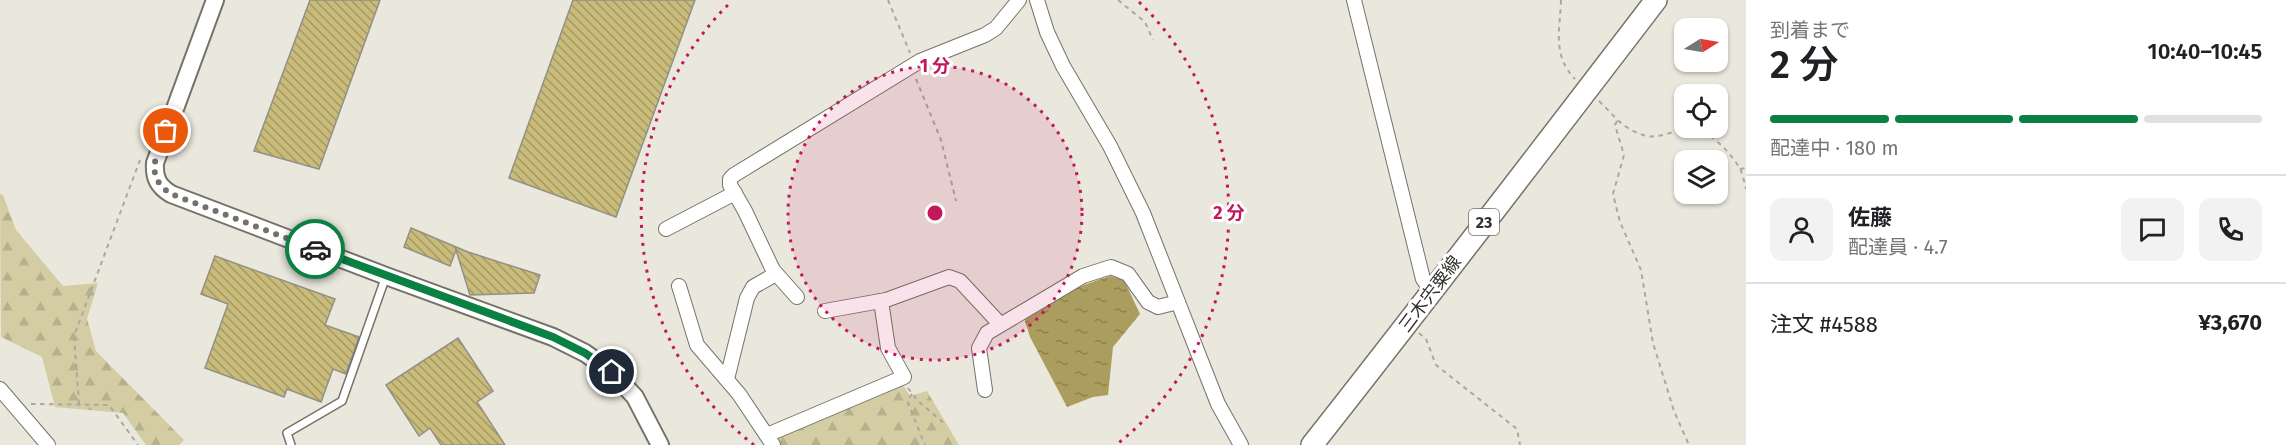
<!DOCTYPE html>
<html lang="ja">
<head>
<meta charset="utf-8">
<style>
  body { margin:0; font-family:"Fira Sans","Noto Sans JP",sans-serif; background:#f2f2f2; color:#202124; height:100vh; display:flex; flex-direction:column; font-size:22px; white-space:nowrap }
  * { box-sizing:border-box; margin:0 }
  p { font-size:20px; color:#757577 }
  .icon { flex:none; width:33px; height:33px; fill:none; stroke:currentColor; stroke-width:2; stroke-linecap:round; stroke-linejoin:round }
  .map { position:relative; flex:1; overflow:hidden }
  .side { display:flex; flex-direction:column; background:#fff; width:540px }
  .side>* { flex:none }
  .needle { width:39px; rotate:79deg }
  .tools { position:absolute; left:1674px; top:18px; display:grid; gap:12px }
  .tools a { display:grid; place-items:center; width:54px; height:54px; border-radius:12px; background:#fff; box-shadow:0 2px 4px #0004; font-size:30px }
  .pin { position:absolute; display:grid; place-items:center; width:51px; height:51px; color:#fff; margin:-26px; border:3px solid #fff; border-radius:50%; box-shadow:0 2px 6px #0007 }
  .courier { position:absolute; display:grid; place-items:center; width:60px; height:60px; margin:-30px; border:4px solid #0b8043; border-radius:50%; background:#fff; color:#222; box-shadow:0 2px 8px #0007 }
  .summary em { font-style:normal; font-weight:600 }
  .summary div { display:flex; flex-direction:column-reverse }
  .summary { display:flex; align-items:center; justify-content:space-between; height:102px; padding:0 24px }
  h1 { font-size:39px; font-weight:600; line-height:45px }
  .bar { display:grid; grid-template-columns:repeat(4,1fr); gap:9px 6px; align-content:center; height:72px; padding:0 24px }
  .bar i { height:8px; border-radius:4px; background:#e0e0e0 }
  .bar .selected { background:#0b8043 }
  .bar p { grid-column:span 4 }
  .line { display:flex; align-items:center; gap:15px; padding:0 24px; border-top:2px solid #e0e0e0 }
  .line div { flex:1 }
  .round { display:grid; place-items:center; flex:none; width:63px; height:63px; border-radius:12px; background:#f2f2f2 }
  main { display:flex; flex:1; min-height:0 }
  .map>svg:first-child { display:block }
  .forest { fill:url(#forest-firs) }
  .water { fill:url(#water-ripples) }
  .building { fill:url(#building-back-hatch); stroke:#929087; stroke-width:1.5 }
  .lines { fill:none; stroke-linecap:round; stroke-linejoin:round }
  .service-casing { stroke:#757369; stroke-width:10 }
  .minor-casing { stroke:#757369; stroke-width:16 }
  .tertiary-casing { stroke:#757369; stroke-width:20 }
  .primary-casing { stroke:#757369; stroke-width:24 }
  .path { stroke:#aaa8a0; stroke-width:2; stroke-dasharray:4.5 4.5; stroke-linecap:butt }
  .service { stroke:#fff; stroke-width:7 }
  .minor { stroke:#fff; stroke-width:14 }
  .tertiary { stroke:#fff; stroke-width:16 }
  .primary { stroke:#fff; stroke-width:21 }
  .done { stroke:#72716b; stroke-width:6; stroke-dasharray:0 10.8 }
  .route { stroke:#0b8043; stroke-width:8 }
  .ring { fill:none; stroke:#c2185b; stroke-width:3; stroke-dasharray:3 6 }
  .labels { text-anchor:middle; stroke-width:6; stroke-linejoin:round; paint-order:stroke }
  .shield { fill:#fff; stroke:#706f6c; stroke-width:1.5 }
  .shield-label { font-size:16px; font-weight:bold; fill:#32312d }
  .street-label { font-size:18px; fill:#32312d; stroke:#fff }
  .centre { fill:#c2185b; stroke:#fff; stroke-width:3 }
  .ring-label { font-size:18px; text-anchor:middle; font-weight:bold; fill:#c2185b; stroke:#fff; stroke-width:6; stroke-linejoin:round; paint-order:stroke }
</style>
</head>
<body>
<main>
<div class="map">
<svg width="1746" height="445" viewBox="0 0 1746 445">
  <defs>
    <pattern id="forest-firs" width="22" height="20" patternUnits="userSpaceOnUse" patternTransform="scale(1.5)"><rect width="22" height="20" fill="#d4cca3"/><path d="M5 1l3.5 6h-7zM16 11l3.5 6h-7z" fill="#b6b08d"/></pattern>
    <pattern id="water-ripples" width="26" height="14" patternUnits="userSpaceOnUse" patternTransform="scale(1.5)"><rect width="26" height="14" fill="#ab9d5d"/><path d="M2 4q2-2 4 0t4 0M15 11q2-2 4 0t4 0" fill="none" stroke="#8c814d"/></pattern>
    <pattern id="building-back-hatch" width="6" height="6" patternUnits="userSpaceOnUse" patternTransform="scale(1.5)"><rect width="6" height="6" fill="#c9bb7a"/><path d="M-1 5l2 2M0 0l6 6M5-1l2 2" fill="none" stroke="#a49964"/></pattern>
  </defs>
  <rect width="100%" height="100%" fill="#eae7dd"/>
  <g class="forest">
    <path d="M 0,194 L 3,195 L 16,230 L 63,286 L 98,283 L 87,319 L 96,351 L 184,440 L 179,445 L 146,445 L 123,413 L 55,407 L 42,357 L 1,337 Z"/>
    <path d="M 901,382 L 910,396 L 927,391 L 959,445 L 779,445 L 773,436 Z"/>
  </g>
  <path class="water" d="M 1110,276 L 1124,280 L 1140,314 L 1113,347 L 1108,395 L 1093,397 L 1067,407 L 1030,337 L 1024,318 C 1052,301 1078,285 1110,276 Z"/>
  <g class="building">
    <path d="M 310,0 L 380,0 L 319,169 L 254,151 Z"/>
    <path d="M 573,0 L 695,0 L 616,217 L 509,178 Z"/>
    <path d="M 411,228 L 468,252 L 540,275 L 534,293 L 470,295 L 456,250 L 450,266 L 404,247 Z"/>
    <path d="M 215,256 L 335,299 L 325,325 L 359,337 L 346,374 L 333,369 L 321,402 L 287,389 L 284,397 L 205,368 L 228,304 L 201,294 Z"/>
    <path d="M 458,338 L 493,391 L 477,402 L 505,445 L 441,445 L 430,428 L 419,436 L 386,385 Z"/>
  </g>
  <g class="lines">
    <g class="service-casing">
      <path id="service" d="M 291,445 L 287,433 L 342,401 L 386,276"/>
    </g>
    <g class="minor-casing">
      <g id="minor">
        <path d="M 1037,0 L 1047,32 L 1063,66 L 1110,146 L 1143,213 L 1218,404 L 1241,445"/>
        <path d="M 1354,0 L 1423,279 L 1433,293"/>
        <path d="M 666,229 L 735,193"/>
        <path d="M 679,286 L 697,345 L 739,394 L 773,445"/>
        <path d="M 797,297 L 773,270 L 745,211 L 730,185 L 730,179 L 734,175 L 920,61 L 985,35 L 996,28 L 1019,0"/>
        <path d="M 825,311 L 886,300 L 949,277 L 960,281 L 1000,324"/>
        <path d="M 725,377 L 728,375 L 747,298 L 753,287 L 776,274"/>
        <path d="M 0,389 L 48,445"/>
        <path d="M 985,390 L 979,348 L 987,333 L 1083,276 L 1111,267 L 1128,274 L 1148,302 L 1158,307 L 1178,302"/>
        <path d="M 767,435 L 904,377 L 888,348 L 881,301"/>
      </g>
    </g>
    <g class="tertiary-casing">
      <path id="tertiary" d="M 215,0 L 155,163 C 154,178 158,186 171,194 L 386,276 L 553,337 L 585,353 L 612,372 L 635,397 L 660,445"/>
    </g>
    <g class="primary-casing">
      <path id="primary" d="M 1312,445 C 1428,298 1542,149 1656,0"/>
    </g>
    <g class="path">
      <path d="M 888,0 L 910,53"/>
      <path d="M 1118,0 L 1145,22 L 1153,40"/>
      <path d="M 1561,0 C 1560,31 1552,55 1575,79"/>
      <path d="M 916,79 L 941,140 L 956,201"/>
      <path d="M 1599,101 C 1615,116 1620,127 1643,135 C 1658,140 1673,130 1689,129 C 1708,128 1729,151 1739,167 C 1743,173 1744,182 1746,189"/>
      <path d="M 1617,121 L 1615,125 L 1624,155 L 1613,194 L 1620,222 L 1641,270 L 1653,343 L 1674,411 L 1689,445"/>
      <path d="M 1740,169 L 1746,168"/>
      <path d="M 1419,333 L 1426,339 L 1436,365 L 1517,429 L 1520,445"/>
      <path d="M 908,388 L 918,401 L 945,424"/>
      <path d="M 912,394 L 908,399 L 908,403 L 925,445"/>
      <path d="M 31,404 L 109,405 L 138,445"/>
      <path d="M 79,404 L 74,336 L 140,160"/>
    </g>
    <use href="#service" class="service"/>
    <use href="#minor" class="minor"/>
    <use href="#tertiary" class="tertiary"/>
    <use href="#primary" class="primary"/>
  </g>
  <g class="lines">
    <path class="done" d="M 166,131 C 156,156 144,176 171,194 L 315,249"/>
    <path class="route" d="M 315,249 L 553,337 L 585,353 L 612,372"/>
  </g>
  <circle cx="935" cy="213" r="147" fill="#c2185b" fill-opacity=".12"/>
  <g class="ring">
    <circle cx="935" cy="213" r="147"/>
    <path d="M754 445A294 294 0 0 1 731 2M1139 2A294 294 0 0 1 1116 445"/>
  </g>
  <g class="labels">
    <rect class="shield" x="1469" y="209" width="30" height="26" rx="4.5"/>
    <g class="shield-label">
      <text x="1484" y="228">23</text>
    </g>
    <g class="street-label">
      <text transform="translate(1430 294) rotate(-53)" y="6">三木宍粟線</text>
    </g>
  </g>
  <circle cx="935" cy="213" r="9" class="centre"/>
  <g class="ring-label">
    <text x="935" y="72">1 分</text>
    <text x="1229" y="219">2 分</text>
  </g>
</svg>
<div class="tools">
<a><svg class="needle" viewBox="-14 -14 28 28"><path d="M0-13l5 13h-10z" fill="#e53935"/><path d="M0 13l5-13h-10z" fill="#757577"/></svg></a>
<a><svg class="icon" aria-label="locate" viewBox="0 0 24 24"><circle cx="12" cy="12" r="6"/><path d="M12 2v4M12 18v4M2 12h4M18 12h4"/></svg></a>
<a><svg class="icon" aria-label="layers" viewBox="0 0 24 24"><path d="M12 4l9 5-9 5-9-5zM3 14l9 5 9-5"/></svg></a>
</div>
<div class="pin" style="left:166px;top:131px;background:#ea580c"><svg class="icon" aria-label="bag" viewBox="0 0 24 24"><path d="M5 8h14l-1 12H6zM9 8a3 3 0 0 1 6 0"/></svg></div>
<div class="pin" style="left:612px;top:372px;background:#1f2937"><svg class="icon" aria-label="home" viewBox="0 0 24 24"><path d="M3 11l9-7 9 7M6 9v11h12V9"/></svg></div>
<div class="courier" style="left:315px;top:249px"><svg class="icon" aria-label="car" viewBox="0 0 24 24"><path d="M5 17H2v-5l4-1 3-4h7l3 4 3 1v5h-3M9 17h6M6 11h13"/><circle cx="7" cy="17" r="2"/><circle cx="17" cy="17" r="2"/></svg></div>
</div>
<section class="side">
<div class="summary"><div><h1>2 分</h1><p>到着まで</p></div><em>10:40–10:45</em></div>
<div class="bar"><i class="selected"></i><i class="selected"></i><i class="selected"></i><i></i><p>配達中 · 180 m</p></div>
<div class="line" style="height:108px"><a class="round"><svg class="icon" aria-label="person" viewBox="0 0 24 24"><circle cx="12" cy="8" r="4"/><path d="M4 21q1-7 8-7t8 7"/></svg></a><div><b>佐藤</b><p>配達員 · 4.7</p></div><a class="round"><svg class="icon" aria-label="chat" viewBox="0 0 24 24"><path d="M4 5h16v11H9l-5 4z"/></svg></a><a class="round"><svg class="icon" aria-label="phone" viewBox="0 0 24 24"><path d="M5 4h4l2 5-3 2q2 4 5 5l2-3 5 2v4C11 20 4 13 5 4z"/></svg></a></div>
<div class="line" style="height:78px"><div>注文 #4588</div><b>¥3,670</b></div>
</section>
</main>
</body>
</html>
